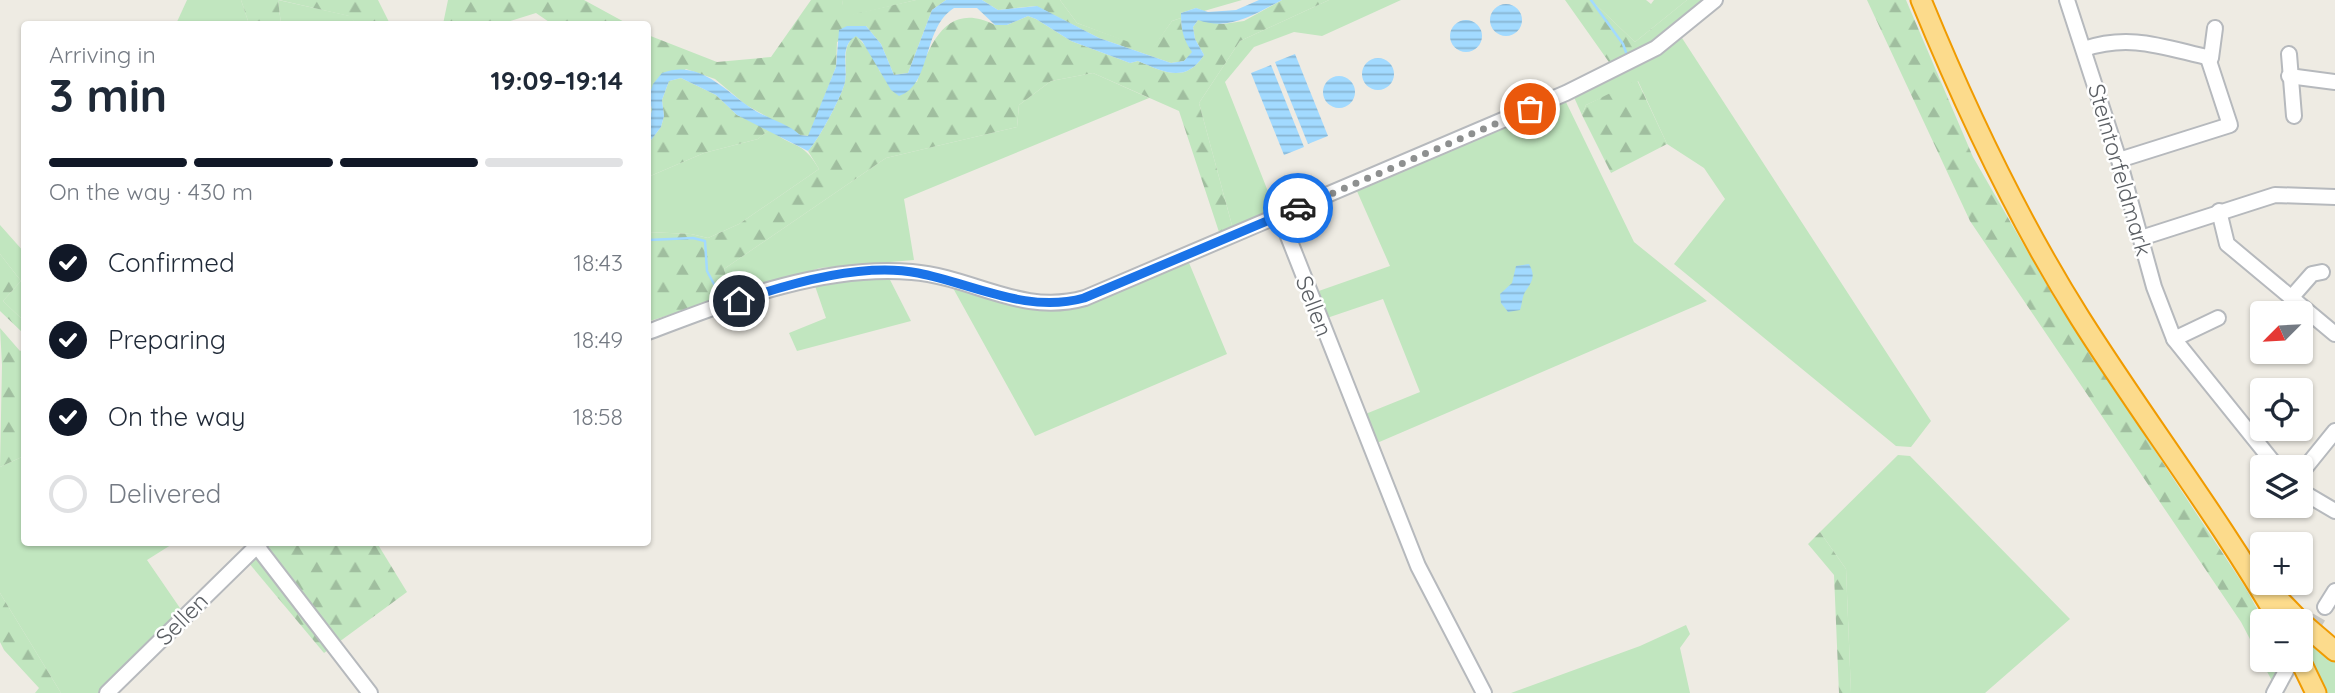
<!DOCTYPE html>
<html lang="en">
<head>
<meta charset="utf-8">
<style>
  body { margin:0; font-family:Quicksand,sans-serif; background:#f6f6f7; color:#1f2937; height:100vh; display:flex; flex-direction:column; font-size:26px; white-space:nowrap }
  * { box-sizing:border-box; margin:0 }
  p { font-size:23px; color:#747a83 }
  .icon { flex:none; width:38px; height:38px; fill:none; stroke:currentColor; stroke-width:2; stroke-linecap:round; stroke-linejoin:round }
  .map { position:relative; flex:1; overflow:hidden }
  .drawer { position:absolute; left:21px; top:21px; width:630px; height:525px; display:flex; flex-direction:column; background:#fff; border-radius:7px; box-shadow:0 2px 5px #0004 }
  .drawer>* { flex:none }
  .needle { width:46px; rotate:246deg }
  .fabs { position:absolute; left:2250px; top:301px; display:grid; gap:14px }
  .fabs a { display:grid; place-items:center; width:63px; height:63px; border-radius:7px; background:#fff; box-shadow:0 2px 5px #0004; font-size:35px }
  .pin { position:absolute; display:grid; place-items:center; width:60px; height:60px; color:#fff; margin:-30px; border:4px solid #fff; border-radius:50%; box-shadow:0 2px 7px #0007 }
  .courier { position:absolute; display:grid; place-items:center; width:70px; height:70px; margin:-35px; border:5px solid #1a73e8; border-radius:50%; background:#fff; color:#222; box-shadow:0 2px 9px #0007 }
  .headline em { font-style:normal; font-weight:700 }
  .headline div { display:flex; flex-direction:column-reverse }
  .headline { display:flex; align-items:center; justify-content:space-between; height:119px; padding:0 28px }
  h1 { font-size:46px; font-weight:700; line-height:52px }
  .bar { display:grid; grid-template-columns:repeat(4,1fr); gap:10px 7px; align-content:center; height:84px; padding:0 28px }
  .bar i { height:9px; border-radius:5px; background:#e0e1e3 }
  .bar .on { background:#111827 }
  .bar p { grid-column:span 4 }
  ol { padding:0 28px; list-style:none }
  li { display:flex; align-items:center; gap:21px; height:77px }
  li p { margin-inline-start:auto }
  li .icon { padding:7px; border-radius:50%; background:#111827; color:#fff; stroke-width:4 }
  li:last-child { color:#747a83 }
  li i { width:38px; height:38px; border:4px solid #e0e1e3; border-radius:50% }
  .map>svg:first-child { display:block }
  .green { fill:#c1e6bf }
  .forest { fill:url(#forest-firs) }
  .water { fill:url(#water-rules) }
  .lines { fill:none; stroke-linecap:round; stroke-linejoin:round }
  .stream { stroke:#a2daff; stroke-width:2.5 }
  .minor-tunnel { stroke:#c9c8c3; stroke-width:14; stroke-dasharray:14 7; stroke-linecap:butt }
  .minor-casing { stroke:#b6b9bd; stroke-width:18 }
  .highway-casing { stroke:#f09b01; stroke-width:23 }
  .minor { stroke:#fff; stroke-width:14 }
  .highway { stroke:#fcdb8c; stroke-width:19 }
  .done { stroke:#8e9090; stroke-width:7; stroke-dasharray:0 12.6 }
  .route { stroke:#1a73e8; stroke-width:9 }
  .labels { text-anchor:middle; stroke-width:5; stroke-linejoin:round; paint-order:stroke }
  .street-label { font-size:23px; fill:#5b5f64; stroke:#fff }
</style>
</head>
<body>
<div class="map">
<svg width="2335" height="693" viewBox="0 0 2335 693">
  <defs>
    <pattern id="forest-firs" width="22" height="20" patternUnits="userSpaceOnUse" patternTransform="scale(1.75)"><rect width="22" height="20" fill="#c1e6bf"/><path d="M5 1l3.5 6h-7zM16 11l3.5 6h-7z" fill="#a0be9f"/></pattern>
    <pattern id="water-rules" width="6" height="5" patternUnits="userSpaceOnUse" patternTransform="scale(1.75)"><rect width="6" height="5" fill="#a2daff"/><path d="M0 2.5h6" fill="none" stroke="#87b4d2"/></pattern>
  </defs>
  <rect width="100%" height="100%" fill="#eeebe3"/>
  <g class="green">
    <path d="M 187,0 L 241,0 L 249,24 L 176,24 Z"/>
    <path d="M 278,0 L 350,16 L 357,24 L 281,24 Z"/>
    <path d="M 842,0 L 916,0 L 844,17 Z"/>
    <path d="M 1060,0 L 1242,0 L 1204,11 L 1196,8 L 1181,13 L 1181,18 L 1172,21 L 1151,51 L 1077,23 Z"/>
    <path d="M 1329,0 L 1401,0 L 1322,36 L 1294,32 L 1254,47 L 1225,82 L 1276,212 L 1233,229 L 1199,103 L 1240,41 Z"/>
    <path d="M 1591,0 L 1646,0 L 1651,4 L 1654,0 L 1687,0 L 1635,42 Z"/>
    <path d="M 1682,38 L 1931,421 L 1911,447 L 1896,446 L 1674,264 L 1725,199 L 1704,168 L 1667,144 L 1638,81 L 1586,105 L 1582,115 L 1573,95 L 1661,52 Z"/>
    <path d="M 1093,73 L 1149,98 L 904,199 L 914,260 L 820,268 L 732,295 L 724,269 L 886,158 L 1017,127 L 1019,105 L 1051,81 Z"/>
    <path d="M 1565,100 L 1634,242 L 1707,301 L 1377,443 L 1363,415 L 1420,392 L 1383,299 L 1324,319 L 1313,293 L 1390,266 L 1356,189 Z"/>
    <path d="M 770,129 C 793,150 801,138 819,169 L 739,224 L 708,238 L 691,234 L 648,232 L 648,177 L 704,153 L 758,139 Z"/>
    <path d="M 0,225 L 24,252 L 24,321 L 3,301 L 21,281 L 0,254 Z"/>
    <path d="M 1187,258 L 1227,354 L 1035,436 L 948,279 L 1076,305 Z"/>
    <path d="M 886,272 L 911,321 L 797,351 L 789,333 L 826,318 L 814,283 Z"/>
    <path d="M 1898,455 L 1910,456 L 2070,619 L 1985,693 L 1851,693 L 1846,569 L 1820,532 Z"/>
    <path d="M 24,456 L 24,542 L 174,543 L 147,560 L 182,611 L 100,693 L 61,693 L 0,593 L 0,467 Z"/>
    <path d="M 1686,625 L 1690,634 L 1680,648 L 1690,693 L 1511,693 L 1640,646 Z"/>
    <path d="M 2301,628 L 2335,655 L 2335,693 L 2323,693 L 2301,650 Z"/>
  </g>
  <g class="forest">
    <path d="M 241,0 L 278,0 L 281,24 L 249,24 Z"/>
    <path d="M 279,0 L 378,0 L 390,24 L 357,24 L 349,16 Z"/>
    <path d="M 448,0 L 584,0 L 628,24 L 552,24 L 536,13 L 501,24 L 443,24 Z"/>
    <path d="M 811,0 L 842,0 L 845,16 L 916,0 L 946,0 L 932,10 L 908,73 L 894,75 L 881,44 L 866,26 L 837,42 L 836,67 L 809,136 L 800,135 L 746,105 L 715,79 L 686,69 L 649,96 L 652,110 L 648,124 L 648,35 L 717,62 L 771,57 Z"/>
    <path d="M 982,0 L 1060,0 L 1077,23 L 1151,50 L 1172,21 L 1181,18 L 1182,29 L 1193,52 L 1184,61 L 1171,63 L 1099,38 L 1036,6 L 998,10 Z"/>
    <path d="M 1282,0 L 1329,0 L 1240,41 L 1199,103 L 1233,229 L 1220,235 L 1179,111 L 1093,73 L 1051,81 L 1019,105 L 1017,127 L 886,158 L 724,269 L 732,295 L 650,321 L 648,232 L 691,234 L 708,238 L 739,224 L 819,169 L 808,151 C 818,141 842,96 845,82 C 848,66 840,46 856,35 L 873,55 L 880,72 L 917,82 C 929,44 947,0 995,25 L 1007,25 L 1028,16 L 1036,19 L 1071,41 L 1130,63 L 1138,61 C 1164,72 1185,84 1204,55 L 1195,39 L 1193,27 L 1198,20 L 1223,24 L 1244,21 Z"/>
    <path d="M 1565,0 L 1591,0 L 1635,42 L 1687,0 L 1708,0 L 1654,45 L 1611,65 Z"/>
    <path d="M 1867,0 L 1906,0 L 1973,157 L 2056,301 L 2245,587 L 2264,621 L 2263,660 L 2282,660 L 2272,681 L 2241,622 L 1970,221 Z"/>
    <path d="M 681,78 L 716,95 L 737,115 L 770,129 L 758,139 L 704,153 L 648,177 L 648,144 L 661,127 L 664,116 L 662,100 L 669,81 Z"/>
    <path d="M 1637,80 L 1667,144 L 1611,173 L 1582,115 L 1586,105 Z"/>
    <path d="M 0,254 L 21,281 L 3,301 L 24,321 L 24,334 L 0,311 Z"/>
    <path d="M 0,328 L 20,351 L 24,349 L 24,456 L 0,467 L 2,365 Z"/>
    <path d="M 1820,532 L 1846,569 L 1851,693 L 1839,693 L 1834,575 L 1808,544 Z"/>
    <path d="M 267,543 L 377,543 L 407,592 L 324,653 L 248,562 Z"/>
    <path d="M 0,593 L 61,693 L 35,693 L 39,688 L 4,650 L 0,642 Z"/>
  </g>
  <g class="water">
    <path d="M 946,0 L 982,0 L 998,10 L 1037,6 L 1099,38 L 1171,63 L 1184,61 L 1192,52 C 1183,39 1181,29 1181,13 L 1196,8 L 1208,12 L 1236,10 L 1259,0 L 1282,0 C 1253,15 1230,31 1198,20 L 1193,27 L 1195,39 L 1204,55 C 1185,84 1164,72 1138,61 L 1130,63 L 1071,41 L 1036,19 L 1028,16 L 1007,25 L 995,25 L 977,8 L 954,8 C 922,28 932,85 899,96 L 891,90 L 862,41 L 856,36 C 839,46 848,66 845,82 C 842,96 818,141 808,151 L 737,115 L 716,95 L 681,78 L 669,81 L 662,100 L 664,116 L 661,127 L 648,144 L 648,124 L 652,110 L 649,96 L 653,84 L 662,73 C 698,60 721,87 748,106 C 764,118 786,122 800,135 L 808,136 L 836,67 L 839,30 L 847,26 L 866,26 L 881,44 L 894,75 L 908,73 L 932,10 Z"/>
    <circle cx="1506" cy="20" r="16"/>
    <circle cx="1466" cy="36" r="16"/>
    <path d="M 1295,54 L 1328,136 L 1308,144 L 1275,62 Z"/>
    <circle cx="1378" cy="74" r="16"/>
    <path d="M 1271,65 L 1304,147 L 1284,155 L 1251,73 Z"/>
    <circle cx="1339" cy="92" r="16"/>
    <path d="M 1529,264 C 1536,276 1532,282 1525,292 C 1522,297 1522,305 1520,310 L 1508,312 L 1501,303 L 1500,294 L 1512,283 L 1516,266 Z"/>
  </g>
  <g class="lines">
    <g class="stream">
      <path d="M 1591,0 L 1623,44 L 1627,55"/>
      <path d="M 648,240 L 693,238 L 705,241 L 707,271 L 723,301"/>
    </g>
    <path class="minor-tunnel" d="M 2301,647 L 2325,607"/>
    <g class="minor-casing">
      <g id="minor">
        <path d="M 2067,0 L 2119,160 L 2154,287 L 2174,339 L 2277,467"/>
        <path d="M 2084,49 C 2131,33 2165,48 2211,58 L 2215,28"/>
        <path d="M 2289,54 L 2294,116"/>
        <path d="M 2289,76 L 2335,82"/>
        <path d="M 2119,160 L 2230,125 L 2208,58"/>
        <path d="M 2219,211 L 2227,244 L 2335,334"/>
        <path d="M 1280,216 L 1418,566 L 1484,693"/>
        <path d="M 2141,238 L 2275,195 L 2335,197"/>
        <path d="M 2291,298 L 2312,274 L 2322,272"/>
        <path d="M 648,332 C 730,301 823,264 912,272 C 974,277 1021,316 1085,298 L 1566,93 L 1656,48 L 1715,0"/>
        <path d="M 2174,339 L 2218,318"/>
        <path d="M 2301,473 L 2335,431"/>
        <path d="M 2301,491 L 2335,511"/>
        <path d="M 256,545 L 370,693"/>
        <path d="M 2325,607 L 2335,591"/>
        <path d="M 107,693 L 261,542"/>
        <path d="M 2274,693 L 2286,671"/>
      </g>
    </g>
    <g class="highway-casing">
      <g id="highway">
        <path d="M 1921,0 C 1966,110 2017,218 2080,318 C 2145,421 2219,517 2279,621"/>
        <path d="M 2269,589 L 2300,621"/>
        <path d="M 2301,622 L 2335,651"/>
        <path d="M 2300,660 L 2316,693"/>
      </g>
    </g>
    <use href="#minor" class="minor"/>
    <use href="#highway" class="highway"/>
  </g>
  <g class="lines">
    <path class="done" d="M 1298,208 L 1530,109"/>
    <path class="route" d="M 739,301 C 790,283 864,262 918,273 C 974,284 1027,314 1084,298 L 1298,208"/>
  </g>
  <g class="labels">
    <g class="street-label">
      <text transform="translate(2120 170) rotate(74)" y="8">Steintorfeldmark</text>
      <text transform="translate(1314 306) rotate(69)" y="8">Sellen</text>
      <text transform="translate(182 619) rotate(-45)" y="8">Sellen</text>
    </g>
  </g>
</svg>
<div class="fabs">
<a><svg class="needle" viewBox="-14 -14 28 28"><path d="M0-13l5 13h-10z" fill="#e53935"/><path d="M0 13l5-13h-10z" fill="#747a83"/></svg></a>
<a><svg class="icon" aria-label="locate" viewBox="0 0 24 24"><circle cx="12" cy="12" r="6"/><path d="M12 2v4M12 18v4M2 12h4M18 12h4"/></svg></a>
<a><svg class="icon" aria-label="layers" viewBox="0 0 24 24"><path d="M12 4l9 5-9 5-9-5zM3 14l9 5 9-5"/></svg></a>
<a>+</a>
<a>−</a>
</div>
<div class="pin" style="left:1530px;top:109px;background:#ea580c"><svg class="icon" aria-label="bag" viewBox="0 0 24 24"><path d="M5 8h14l-1 12H6zM9 8a3 3 0 0 1 6 0"/></svg></div>
<div class="pin" style="left:739px;top:301px;background:#1f2937"><svg class="icon" aria-label="home" viewBox="0 0 24 24"><path d="M3 11l9-7 9 7M6 9v11h12V9"/></svg></div>
<div class="courier" style="left:1298px;top:208px"><svg class="icon" aria-label="car" viewBox="0 0 24 24"><path d="M5 17H2v-5l4-1 3-4h7l3 4 3 1v5h-3M9 17h6M6 11h13"/><circle cx="7" cy="17" r="2"/><circle cx="17" cy="17" r="2"/></svg></div>
<section class="drawer">
<div class="headline"><div><h1>3 min</h1><p>Arriving in</p></div><em>19:09–19:14</em></div>
<div class="bar"><i class="on"></i><i class="on"></i><i class="on"></i><i></i><p>On the way · 430 m</p></div>
<ol>
<li><svg class="icon" aria-label="check" viewBox="0 0 24 24"><path d="M5 12l5 5 9-10"/></svg>Confirmed<p>18:43</p></li>
<li><svg class="icon" aria-label="check" viewBox="0 0 24 24"><path d="M5 12l5 5 9-10"/></svg>Preparing<p>18:49</p></li>
<li><svg class="icon" aria-label="check" viewBox="0 0 24 24"><path d="M5 12l5 5 9-10"/></svg>On the way<p>18:58</p></li>
<li><i></i>Delivered</li>
</ol>
</section>
</div>
</body>
</html>
